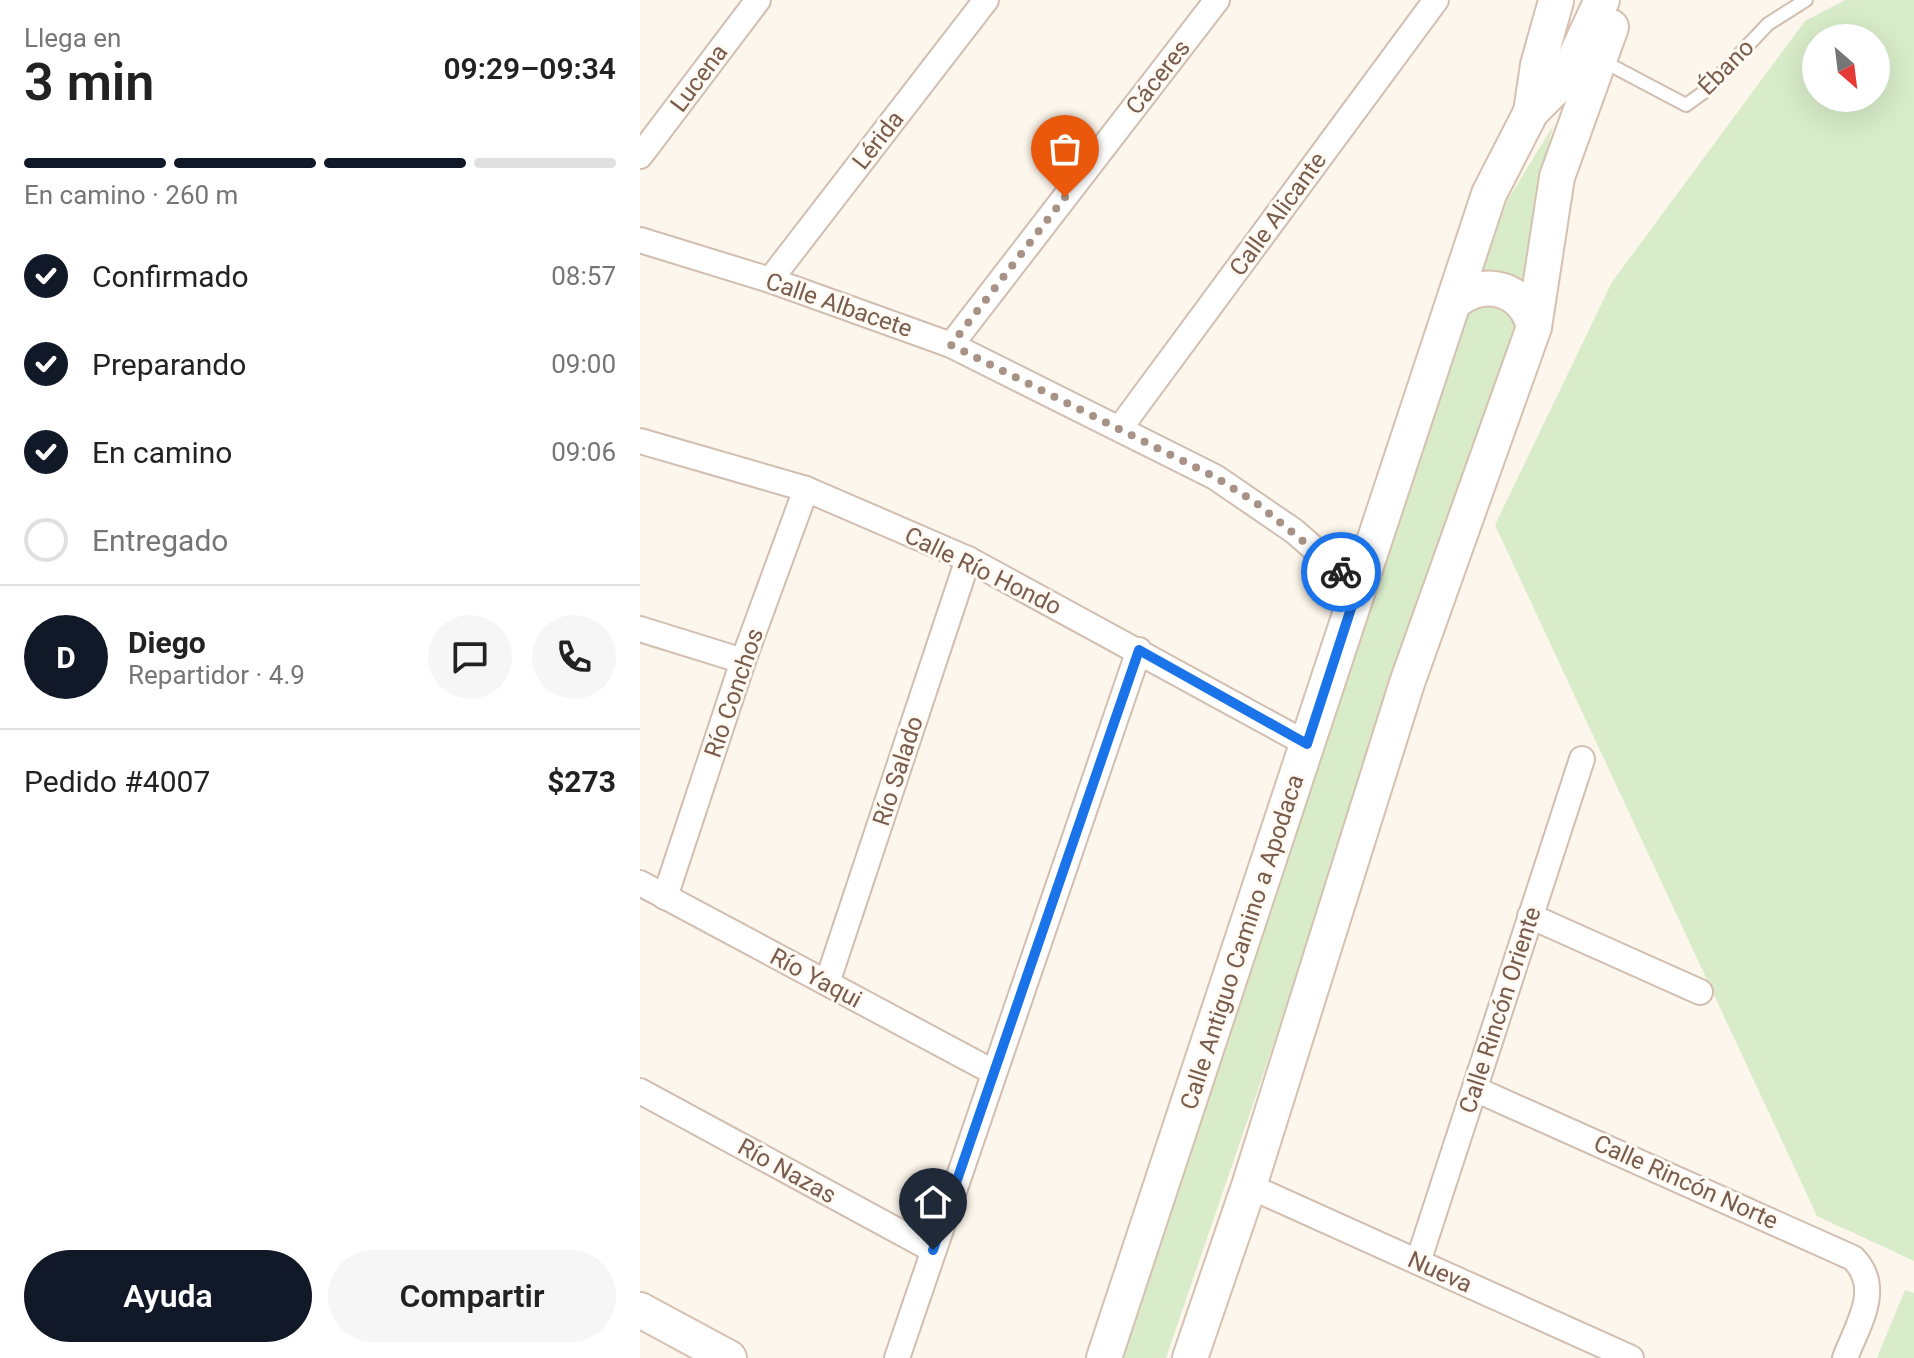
<!DOCTYPE html>
<html lang="es">
<head>
<meta charset="utf-8">
<style>
  body { margin:0; font-family:Roboto,sans-serif; background:#f6f6f6; color:#222; height:100vh; display:flex; flex-direction:column; font-size:30px; white-space:nowrap }
  * { box-sizing:border-box; margin:0 }
  p { font-size:26px; color:#767676 }
  .icon { flex:none; width:44px; height:44px; fill:none; stroke:currentColor; stroke-width:2; stroke-linecap:round; stroke-linejoin:round }
  .map { position:relative; flex:1; overflow:hidden }
  .drawer { display:flex; flex-direction:column; background:#fff; width:640px }
  .drawer>* { flex:none }
  .needle { width:52px; rotate:152deg }
  .tools { position:absolute; left:1162px; top:24px; display:grid; gap:16px }
  .tools a { display:grid; place-items:center; width:88px; height:88px; border-radius:50%; background:#fff; box-shadow:0 8px 32px #0002; font-size:40px }
  .pin { position:absolute; display:grid; place-items:center; width:68px; height:68px; color:#fff; margin:-82px -34px; border-radius:50% 50% 50% 0; rotate:-45deg; box-shadow:0 0 8px #0007 }
  .pin .icon { rotate:45deg }
  .courier { position:absolute; display:grid; place-items:center; width:80px; height:80px; margin:-40px; border:6px solid #1a73e8; border-radius:50%; background:#fff; color:#222; box-shadow:0 2px 10px #0007 }
  .head em { font-style:normal; font-weight:600 }
  .head div { display:flex; flex-direction:column-reverse }
  .head { display:flex; align-items:center; justify-content:space-between; height:136px; padding:0 24px }
  h1 { font-size:52px; font-weight:600; line-height:60px }
  .bar { display:grid; grid-template-columns:repeat(4,1fr); gap:12px 8px; align-content:center; height:96px; padding:0 24px }
  .bar i { height:10px; border-radius:6px; background:#e0e0e0 }
  .bar .selected { background:#111827 }
  .bar p { grid-column:span 4 }
  .line { display:flex; align-items:center; gap:20px; padding:0 24px; border-top:2px solid #e0e0e0 }
  .line div { flex:1 }
  .round { display:grid; place-items:center; flex:none; width:84px; height:84px; border-radius:42px; background:#f6f6f6 }
  ol { padding:0 24px; list-style:none }
  li { display:flex; align-items:center; gap:24px; height:88px }
  li p { margin-inline-start:auto }
  li .icon { padding:8px; border-radius:50%; background:#111827; color:#fff; stroke-width:4 }
  li:last-child { color:#767676 }
  li i { width:44px; height:44px; border:4px solid #e0e0e0; border-radius:50% }
  .action { display:flex; gap:16px; margin-top:auto; padding:16px 24px }
  .action a { flex:1; height:92px; border-radius:48px; background:#111827; color:#fff; font-size:32px; font-weight:600; line-height:92px; text-align:center }
  .action a+a { background:#f6f6f6; color:#222 }
  main { display:flex; flex:1; min-height:0 }
  .map>svg:first-child { display:block }
  .green { fill:#d8ecc9; fill-rule:evenodd }
  .lines { fill:none; stroke-linecap:round; stroke-linejoin:round }
  .lane-casing { stroke:#d1beb0; stroke-width:16 }
  .street-casing { stroke:#d1beb0; stroke-width:28 }
  .secondary-casing { stroke:#d6c0b0; stroke-width:38 }
  .lane { stroke:#fff; stroke-width:12 }
  .street { stroke:#fff; stroke-width:24 }
  .secondary { stroke:#fff; stroke-width:34 }
  .done { stroke:#a89285; stroke-width:8; stroke-dasharray:0 14.4 }
  .route { stroke:#1a73e8; stroke-width:10 }
  .labels { text-anchor:middle; stroke-width:6; stroke-linejoin:round; paint-order:stroke }
  .street-label { font-size:24px; fill:#7a5c4d; stroke:#fffaf3 }
</style>
</head>
<body>
<main>
<section class="drawer">
<div class="head"><div><h1>3 min</h1><p>Llega en</p></div><em>09:29–09:34</em></div>
<div class="bar"><i class="selected"></i><i class="selected"></i><i class="selected"></i><i></i><p>En camino · 260 m</p></div>
<ol>
<li><svg class="icon" aria-label="check" viewBox="0 0 24 24"><path d="M5 12l5 5 9-10"/></svg>Confirmado<p>08:57</p></li>
<li><svg class="icon" aria-label="check" viewBox="0 0 24 24"><path d="M5 12l5 5 9-10"/></svg>Preparando<p>09:00</p></li>
<li><svg class="icon" aria-label="check" viewBox="0 0 24 24"><path d="M5 12l5 5 9-10"/></svg>En camino<p>09:06</p></li>
<li><i></i>Entregado</li>
</ol>
<div class="line" style="height:144px"><b class="round" style="background:#111827;color:#fff">D</b><div><b>Diego</b><p>Repartidor · 4.9</p></div><a class="round"><svg class="icon" aria-label="chat" viewBox="0 0 24 24"><path d="M4 5h16v11H9l-5 4z"/></svg></a><a class="round"><svg class="icon" aria-label="phone" viewBox="0 0 24 24"><path d="M5 4h4l2 5-3 2q2 4 5 5l2-3 5 2v4C11 20 4 13 5 4z"/></svg></a></div>
<div class="line" style="height:104px"><div>Pedido #4007</div><b>$273</b></div>
<div class="action"><a>Ayuda</a><a>Compartir</a></div>
</section>
<div class="map">
<svg width="1274" height="1358" viewBox="0 0 1274 1358">
  <rect width="100%" height="100%" fill="#fdf6ec"/>
  <g class="green">
    <path d="M 1205,0 L 1274,0 L 1274,1261 L 1177,1216 L 855,525 L 972,282 L 1165,21 ZM 1176,38 L 1236,38 L 1236,98 L 1176,98 Z"/>
    <path d="M 913,126 L 901,176 L 891,293 L 526,1358 L 476,1358 L 845,262 L 867,201 Z"/>
    <path d="M 1265,1290 L 1274,1293 L 1274,1358 L 1237,1358 Z"/>
  </g>
  <g class="lines">
    <g class="lane-casing">
      <path id="lane" d="M 961,60 L 1046,105 L 1064,92 L 1128,24 L 1166,0"/>
    </g>
    <g class="street-casing">
      <g id="street">
        <path d="M 0,156 L 118,0"/>
        <path d="M 0,240 L 130,280 L 311,345 L 575,477 L 654,531 L 718,587"/>
        <path d="M 130,280 L 346,0"/>
        <path d="M 311,345 L 577,0"/>
        <path d="M 480,428 L 796,0"/>
        <path d="M 0,441 L 166,489 L 328,559 L 667,744"/>
        <path d="M 0,629 L 103,661"/>
        <path d="M 0,883 L 353,1072"/>
        <path d="M 25,897 L 103,661 L 166,489"/>
        <path d="M 890,916 L 1060,992"/>
        <path d="M 187,983 L 328,559"/>
        <path d="M 835,1089 L 1213,1258 C 1243,1288 1218,1324 1205,1358"/>
        <path d="M 0,1091 L 293,1250"/>
        <path d="M 609,1186 L 991,1358"/>
        <path d="M 778,1262 L 942,759"/>
        <path d="M 257,1358 L 499,650"/>
      </g>
    </g>
    <g class="secondary-casing">
      <g id="secondary">
        <path d="M 891,112 L 898,65 L 916,1"/>
        <path d="M 814,302 C 845,277 884,288 894,327"/>
        <path d="M 0,1310 L 89,1358"/>
        <path d="M 464,1358 L 849,194 L 891,112 L 926,77 L 962,0"/>
        <path d="M 550,1358 L 609,1186 L 767,683 L 894,327 L 917,177 L 971,27"/>
      </g>
    </g>
    <use href="#lane" class="lane"/>
    <use href="#street" class="street"/>
    <use href="#secondary" class="secondary"/>
  </g>
  <g class="lines">
    <path class="done" d="M 425,197 L 311,345 L 575,477 L 615,502 L 701,572"/>
    <path class="route" d="M 293,1250 L 499,650 L 667,744 L 718,587 L 701,572"/>
  </g>
  <g class="labels">
    <g class="street-label">
      <text transform="translate(1086 67) rotate(-45)" y="8">Ébano</text>
      <text transform="translate(518 77) rotate(-52)" y="8">Cáceres</text>
      <text transform="translate(59 78) rotate(-53)" y="8">Lucena</text>
      <text transform="translate(238 140) rotate(-52)" y="8">Lérida</text>
      <text transform="translate(638 214) rotate(-54)" y="8">Calle Alicante</text>
      <text transform="translate(199 305) rotate(19)" y="8">Calle Albacete</text>
      <text transform="translate(343 571) rotate(26)" y="8">Calle Río Hondo</text>
      <text transform="translate(94 693) rotate(-71)" y="8">Río Conchos</text>
      <text transform="translate(258 771) rotate(-72)" y="8">Río Salado</text>
      <text transform="translate(602 942) rotate(-72)" y="8">Calle Antiguo Camino a Apodaca</text>
      <text transform="translate(176 978) rotate(28)" y="8">Río Yaqui</text>
      <text transform="translate(860 1010) rotate(-72)" y="8">Calle Rincón Oriente</text>
      <text transform="translate(147 1171) rotate(29)" y="8">Río Nazas</text>
      <text transform="translate(1046 1182) rotate(24)" y="8">Calle Rincón Norte</text>
      <text transform="translate(800 1272) rotate(24)" y="8">Nueva</text>
    </g>
  </g>
</svg>
<div class="tools">
<a><svg class="needle" viewBox="-14 -14 28 28"><path d="M0-13l5 13h-10z" fill="#e53935"/><path d="M0 13l5-13h-10z" fill="#767676"/></svg></a>
</div>
<div class="pin" style="left:425px;top:197px;background:#ea580c"><svg class="icon" aria-label="bag" viewBox="0 0 24 24"><path d="M5 8h14l-1 12H6zM9 8a3 3 0 0 1 6 0"/></svg></div>
<div class="pin" style="left:293px;top:1250px;background:#1f2937"><svg class="icon" aria-label="home" viewBox="0 0 24 24"><path d="M3 11l9-7 9 7M6 9v11h12V9"/></svg></div>
<div class="courier" style="left:701px;top:572px"><svg class="icon" aria-label="bike" viewBox="0 0 24 24"><circle cx="6" cy="16" r="4"/><circle cx="18" cy="16" r="4"/><path d="M6 16l4-8h5l3 8M10 8l3 8H6M13 5h3"/></svg></div>
</div>
</main>
</body>
</html>
